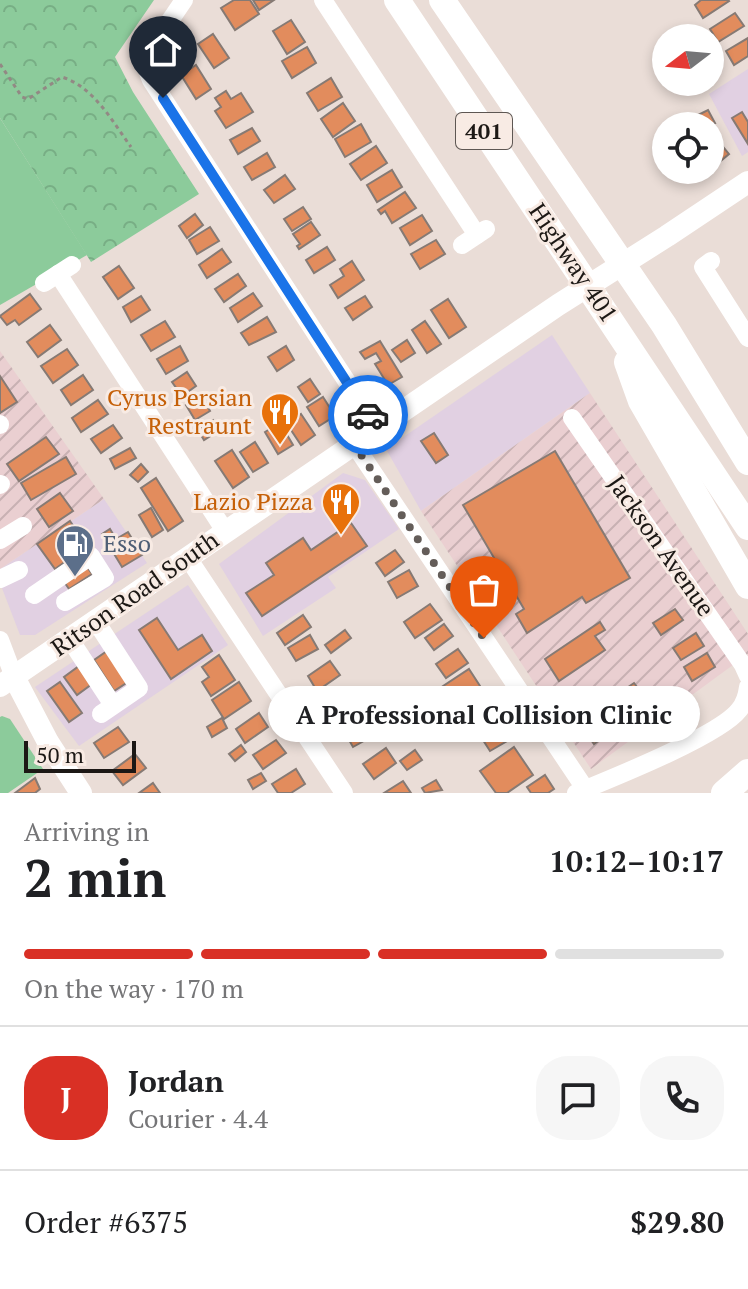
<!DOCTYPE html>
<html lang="en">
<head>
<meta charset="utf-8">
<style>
  body { margin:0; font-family:"PT Serif",serif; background:#f6f6f6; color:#202124; height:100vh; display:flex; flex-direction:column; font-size:30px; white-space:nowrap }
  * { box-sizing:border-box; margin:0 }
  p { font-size:26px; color:#757577 }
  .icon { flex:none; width:44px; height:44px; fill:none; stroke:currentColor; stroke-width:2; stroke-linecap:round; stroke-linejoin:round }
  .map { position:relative; height:793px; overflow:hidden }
  .drawer { display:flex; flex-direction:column; background:#fff; flex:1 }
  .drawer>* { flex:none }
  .needle { width:52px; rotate:254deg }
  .controls { position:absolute; left:652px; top:24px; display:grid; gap:16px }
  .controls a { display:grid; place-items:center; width:72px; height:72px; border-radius:50%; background:#fff; box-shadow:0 4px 12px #0003; font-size:40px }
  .scale { position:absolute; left:24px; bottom:20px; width:112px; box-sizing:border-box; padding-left:8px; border:4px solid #1c1815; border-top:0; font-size:22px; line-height:28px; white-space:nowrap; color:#1c1815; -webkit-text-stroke:6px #f8ebe4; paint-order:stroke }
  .pin { position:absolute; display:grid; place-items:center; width:68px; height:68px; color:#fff; margin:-82px -34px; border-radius:50% 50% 50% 0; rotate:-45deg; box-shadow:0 0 8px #0007 }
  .pin .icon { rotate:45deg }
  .courier { position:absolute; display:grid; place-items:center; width:80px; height:80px; margin:-40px; border:6px solid #1a73e8; border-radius:50%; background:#fff; color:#222; box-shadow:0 2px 10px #0007 }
  .bubble { position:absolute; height:56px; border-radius:28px; background:#fff; box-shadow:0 4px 12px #0003; font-size:26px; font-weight:600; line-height:56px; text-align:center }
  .headline em { font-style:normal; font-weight:600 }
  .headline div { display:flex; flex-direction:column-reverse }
  .headline { display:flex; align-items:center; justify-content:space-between; height:136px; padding:0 24px }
  h1 { font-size:52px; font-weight:600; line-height:60px }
  .bar { display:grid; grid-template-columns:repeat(4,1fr); gap:12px 8px; align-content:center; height:96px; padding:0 24px }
  .bar i { height:10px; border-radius:6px; background:#e0e0e0 }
  .bar .selected { background:#d93025 }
  .bar p { grid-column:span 4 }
  .line { display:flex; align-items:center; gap:20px; padding:0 24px; border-top:2px solid #e0e0e0 }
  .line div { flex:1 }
  .round { display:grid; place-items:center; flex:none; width:84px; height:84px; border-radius:32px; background:#f6f6f6 }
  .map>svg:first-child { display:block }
  .commercial { fill:#e1d0e2 }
  .industrial { fill:url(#industrial-furrows) }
  .grass { fill:#8ccb9b }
  .park { fill:url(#park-crowns) }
  .building { fill:#e28c5d; stroke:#867a74; stroke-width:2 }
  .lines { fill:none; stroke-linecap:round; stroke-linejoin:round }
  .path { stroke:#928984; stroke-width:3; stroke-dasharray:4 4; stroke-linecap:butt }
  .minor { stroke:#fff; stroke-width:18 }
  .major { stroke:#fff; stroke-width:22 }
  .highway { stroke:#fff; stroke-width:26 }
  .done { stroke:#645d59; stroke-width:8; stroke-dasharray:0 14.4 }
  .route { stroke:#1a73e8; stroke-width:10 }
  .labels { text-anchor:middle; stroke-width:6; stroke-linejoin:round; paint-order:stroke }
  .shield { fill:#f8ebe4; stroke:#5e5753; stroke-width:2 }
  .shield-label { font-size:22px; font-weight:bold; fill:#1c1815 }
  .street-label { font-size:24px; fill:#1c1815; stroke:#f8ebe4 }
  .food-label { font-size:24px; fill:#c56008; stroke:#f8ebe4; text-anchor:end }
  .service-label { font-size:24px; fill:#4e5e75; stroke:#f8ebe4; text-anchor:start }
</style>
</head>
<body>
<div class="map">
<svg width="748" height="793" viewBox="0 0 748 793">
  <defs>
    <pattern id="industrial-furrows" width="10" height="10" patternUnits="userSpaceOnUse" patternTransform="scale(2)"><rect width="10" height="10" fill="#eacfd1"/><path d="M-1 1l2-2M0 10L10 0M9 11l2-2" fill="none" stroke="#c8b1b3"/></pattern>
    <pattern id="park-crowns" width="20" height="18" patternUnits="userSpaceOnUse" patternTransform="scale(2)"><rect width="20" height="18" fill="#8ccb9b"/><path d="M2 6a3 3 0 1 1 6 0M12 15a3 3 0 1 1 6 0" fill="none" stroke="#78ae85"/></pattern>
  </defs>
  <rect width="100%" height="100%" fill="#eaddd7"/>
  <g class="commercial">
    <path d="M 748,69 L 748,152 L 742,156 L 709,94 Z"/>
    <path d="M 552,335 L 590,393 L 421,511 L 386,449 Z"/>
    <path d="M 343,473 L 365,480 L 399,529 L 328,577 L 336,588 L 263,636 L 219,564 Z"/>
    <path d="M 104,499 L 147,563 L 35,635 L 20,635 L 0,583 L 0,569 Z"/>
    <path d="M 188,585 L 228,645 L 79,746 L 35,687 Z"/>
  </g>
  <g class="industrial">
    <path d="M 0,351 L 104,499 L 0,569 Z"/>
    <path d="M 590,393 L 748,634 L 748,654 L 591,769 L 421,511 Z"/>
  </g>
  <g class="grass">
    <path d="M 0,118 L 87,255 L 0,305 Z"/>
    <path d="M 2,716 L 10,719 L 43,769 L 8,793 L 0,793 L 0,717 Z"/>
  </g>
  <path class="park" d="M 0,0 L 154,0 L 115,57 L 133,92 L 199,194 L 91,262 L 0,118 Z"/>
  <g class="building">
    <path d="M 234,0 L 250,0 L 259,14 L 235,30 L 221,8 Z"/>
    <path d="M 253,0 L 274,0 L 259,10 Z"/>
    <path d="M 701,0 L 728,0 L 729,1 L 703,18 L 695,5 Z"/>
    <path d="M 735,13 L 744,26 L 718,42 L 710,29 Z"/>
    <path d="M 291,20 L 305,42 L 287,54 L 273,31 Z"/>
    <path d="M 213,34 L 229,58 L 214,68 L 198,44 Z"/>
    <path d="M 748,38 L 748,56 L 734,65 L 726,51 Z"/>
    <path d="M 307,47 L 316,63 L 292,78 L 282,61 Z"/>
    <path d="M 196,65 L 211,89 L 196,99 L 181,75 Z"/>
    <path d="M 331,78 L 342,97 L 318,111 L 307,93 Z"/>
    <path d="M 226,91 L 231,99 L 241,93 L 253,112 L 226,128 L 215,111 L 221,107 L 215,98 Z"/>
    <path d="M 343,103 L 355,121 L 333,137 L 321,119 Z"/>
    <path d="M 708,110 L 715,123 L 704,126 L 698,115 Z"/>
    <path d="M 742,112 L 748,122 L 748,144 L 732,118 Z"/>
    <path d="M 361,124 L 371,142 L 345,157 L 335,139 Z"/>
    <path d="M 252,128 L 260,141 L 238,154 L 230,140 Z"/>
    <path d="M 710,131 L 729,154 L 717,164 L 710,155 Z"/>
    <path d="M 376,146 L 387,163 L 361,180 L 350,164 Z"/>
    <path d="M 267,153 L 275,167 L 252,180 L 244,167 Z"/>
    <path d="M 392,170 L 402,187 L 377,202 L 367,185 Z"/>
    <path d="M 285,175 L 295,189 L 274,203 L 264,190 Z"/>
    <path d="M 405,192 L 416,208 L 392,223 L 385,211 L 381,214 L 378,210 Z"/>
    <path d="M 303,207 L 311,219 L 292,231 L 284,219 Z"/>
    <path d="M 195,214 L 203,225 L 187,238 L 179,226 Z"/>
    <path d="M 422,215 L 432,231 L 410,245 L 400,228 Z"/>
    <path d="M 311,222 L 320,235 L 299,249 L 297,246 L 300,244 L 293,234 Z"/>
    <path d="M 210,227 L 219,241 L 197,254 L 189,240 Z"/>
    <path d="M 436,240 L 445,254 L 420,269 L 411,254 Z"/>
    <path d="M 327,247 L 335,260 L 314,273 L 306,260 Z"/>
    <path d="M 222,249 L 231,262 L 207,278 L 199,265 Z"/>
    <path d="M 352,261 L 364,280 L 338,298 L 330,285 L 344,276 L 340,269 Z"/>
    <path d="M 119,266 L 134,288 L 118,299 L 103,277 Z"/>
    <path d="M 238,274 L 246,286 L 224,302 L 215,289 Z"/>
    <path d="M 253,293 L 262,306 L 238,322 L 230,308 Z"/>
    <path d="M 30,294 L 41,309 L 19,325 L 15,320 L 7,325 L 0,316 Z"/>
    <path d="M 141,296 L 150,310 L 131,322 L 123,307 Z"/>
    <path d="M 365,296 L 372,307 L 353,320 L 345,308 Z"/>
    <path d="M 448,299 L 466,327 L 449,338 L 431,310 Z"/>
    <path d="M 267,317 L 276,332 L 249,345 L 241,333 Z"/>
    <path d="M 165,321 L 175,337 L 151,351 L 141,335 Z"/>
    <path d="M 425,321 L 441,344 L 427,353 L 412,330 Z"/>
    <path d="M 50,325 L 61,340 L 38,357 L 27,342 Z"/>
    <path d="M 407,340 L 415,353 L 401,362 L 392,350 Z"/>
    <path d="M 380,341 L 402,377 L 388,385 L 375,364 L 381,361 L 376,353 L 365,359 L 360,352 Z"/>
    <path d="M 180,346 L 188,361 L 166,374 L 157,359 Z"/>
    <path d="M 286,346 L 294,360 L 277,371 L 268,357 Z"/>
    <path d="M 67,349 L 78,365 L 53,383 L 41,366 Z"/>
    <path d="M 187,372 L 196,386 L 182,396 L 172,382 Z"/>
    <path d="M 83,375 L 93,390 L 71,405 L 61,390 Z"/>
    <path d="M 0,376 L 17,402 L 0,413 Z"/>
    <path d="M 310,379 L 320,394 L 308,402 L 298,387 Z"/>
    <path d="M 201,396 L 210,411 L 195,420 L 186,405 Z"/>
    <path d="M 323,397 L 335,416 L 319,426 L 307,407 Z"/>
    <path d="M 98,400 L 108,414 L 81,432 L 72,418 Z"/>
    <path d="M 301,414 L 315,435 L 301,445 L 287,424 Z"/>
    <path d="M 213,420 L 220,430 L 204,440 L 198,430 Z"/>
    <path d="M 280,423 L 293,445 L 278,454 L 265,432 Z"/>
    <path d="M 113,425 L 122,438 L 101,453 L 91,439 Z"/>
    <path d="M 434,433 L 448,455 L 436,463 L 421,441 Z"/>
    <path d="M 46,437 L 59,454 L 19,481 L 7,464 Z"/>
    <path d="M 255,442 L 268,463 L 253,472 L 240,452 Z"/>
    <path d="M 130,448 L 136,458 L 115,469 L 110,459 Z"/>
    <path d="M 232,450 L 249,477 L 233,488 L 215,461 Z"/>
    <path d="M 555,451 L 630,578 L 586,603 L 582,597 L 527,633 L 516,614 L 524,609 L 463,505 Z"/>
    <path d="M 66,457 L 76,474 L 31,500 L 21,483 Z"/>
    <path d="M 141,464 L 148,472 L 138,482 L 130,475 Z"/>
    <path d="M 156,478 L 183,521 L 168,531 L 141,488 Z"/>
    <path d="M 60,493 L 73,511 L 49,527 L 37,509 Z"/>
    <path d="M 151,508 L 163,530 L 152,537 L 139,515 Z"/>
    <path d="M 70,521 L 87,546 L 55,569 L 37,544 Z"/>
    <path d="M 351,523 L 367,546 L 262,616 L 246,593 L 274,575 L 266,563 L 303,538 L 311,550 Z"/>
    <path d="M 110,529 L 116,539 L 128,532 L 142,555 L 122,567 L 102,534 Z"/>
    <path d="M 395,550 L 404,562 L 385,576 L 376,563 Z"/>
    <path d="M 81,558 L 92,574 L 69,589 L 58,573 Z"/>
    <path d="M 409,570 L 418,586 L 397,598 L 388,582 Z"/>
    <path d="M 430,604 L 442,620 L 415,638 L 404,622 Z"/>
    <path d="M 675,609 L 683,620 L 661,635 L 653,623 Z"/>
    <path d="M 303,615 L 311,627 L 285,645 L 277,633 Z"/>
    <path d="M 157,618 L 178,650 L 202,635 L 212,651 L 171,679 L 139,630 Z"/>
    <path d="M 600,622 L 605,630 L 595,636 L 605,650 L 559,681 L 545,659 Z"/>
    <path d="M 444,624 L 453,636 L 434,650 L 425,638 Z"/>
    <path d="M 345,630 L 351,638 L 331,653 L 325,645 Z"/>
    <path d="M 696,633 L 704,646 L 681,660 L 673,648 Z"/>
    <path d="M 310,635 L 318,649 L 296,661 L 288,648 Z"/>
    <path d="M 110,649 L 131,680 L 114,691 L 94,660 Z"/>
    <path d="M 458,649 L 468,663 L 446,678 L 436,664 Z"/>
    <path d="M 707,653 L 715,667 L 692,681 L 684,667 Z"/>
    <path d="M 219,655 L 235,680 L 211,696 L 202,682 L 209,677 L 202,667 Z"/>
    <path d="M 330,661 L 340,675 L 317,691 L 308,676 Z"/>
    <path d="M 79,666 L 92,684 L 77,695 L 64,677 Z"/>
    <path d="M 469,669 L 480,686 L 445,709 L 434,692 Z"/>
    <path d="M 60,682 L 82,713 L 69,722 L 47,691 Z"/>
    <path d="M 239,682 L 251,701 L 224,719 L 212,700 Z"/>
    <path d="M 634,683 L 647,700 L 634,709 L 621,692 Z"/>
    <path d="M 350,689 L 359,703 L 337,718 L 328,704 Z"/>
    <path d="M 490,695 L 497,706 L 466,725 L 459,714 Z"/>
    <path d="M 378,711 L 387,728 L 353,747 L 344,731 Z"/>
    <path d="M 603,712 L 615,728 L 594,744 L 582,727 Z"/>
    <path d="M 259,713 L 268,727 L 245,743 L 236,729 Z"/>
    <path d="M 222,718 L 227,728 L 212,737 L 207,727 Z"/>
    <path d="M 509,724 L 516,736 L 490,751 L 483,740 Z"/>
    <path d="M 118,727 L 129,742 L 104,758 L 94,743 Z"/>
    <path d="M 276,740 L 286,753 L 263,769 L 253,755 Z"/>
    <path d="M 241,745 L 246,752 L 235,761 L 229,754 Z"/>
    <path d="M 514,747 L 533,775 L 507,793 L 496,793 L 480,771 Z"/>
    <path d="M 386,748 L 396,763 L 374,779 L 363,764 Z"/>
    <path d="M 415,750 L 422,760 L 407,770 L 400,761 Z"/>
    <path d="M 135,754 L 146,768 L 123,785 L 112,771 Z"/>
    <path d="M 296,769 L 305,784 L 291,793 L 278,793 L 272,784 Z"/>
    <path d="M 261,773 L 266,781 L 253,789 L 248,780 Z"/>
    <path d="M 545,775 L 554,789 L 548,793 L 531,793 L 527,787 Z"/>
    <path d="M 35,778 L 40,789 L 35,793 L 15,793 Z"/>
    <path d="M 436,780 L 442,790 L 425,793 L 422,788 Z"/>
    <path d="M 403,781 L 411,793 L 384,793 Z"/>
    <path d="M 153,783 L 160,793 L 139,793 Z"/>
  </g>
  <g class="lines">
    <path class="path" d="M 0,64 L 22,97 L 28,99 L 62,77 C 94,87 112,121 131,147"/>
    <g class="minor">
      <path d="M 184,0 L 150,50 C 145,61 146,69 151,80 L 377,428"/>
      <path d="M 323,0 L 477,235"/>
      <path d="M 462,245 L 486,229"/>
      <path d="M 711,261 L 703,267 L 748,338"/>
      <path d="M 58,274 L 225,531"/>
      <path d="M 44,283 L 72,265"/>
      <path d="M 572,418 L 743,665 L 748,676"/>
      <path d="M 0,424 L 0,425"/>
      <path d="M 354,444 L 588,793"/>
      <path d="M 0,485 L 1,484"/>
      <path d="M 0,540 L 23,526"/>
      <path d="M 188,558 L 344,793"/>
      <path d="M 0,579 L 19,570"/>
      <path d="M 34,595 L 91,556 L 105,578 L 65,602"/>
      <path d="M 95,620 L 139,688 L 101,714"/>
      <path d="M 69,638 L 113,705"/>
      <path d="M 0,640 L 14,677"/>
      <path d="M 576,793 C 610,779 719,736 739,710 C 744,704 747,695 748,687"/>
    </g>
    <g class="major">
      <path d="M 14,677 L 48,742 L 81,793"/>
      <path d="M 0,686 L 558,305 L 667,236 L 748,182"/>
    </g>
    <g class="highway">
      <path d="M 397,0 L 748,527"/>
      <path d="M 442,0 L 664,325 L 748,462"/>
      <path d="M 627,362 L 641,401 L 748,586"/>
      <path d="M 724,793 L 748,772"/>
    </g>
  </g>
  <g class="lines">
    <path class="done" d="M 368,415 L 377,428 L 354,444 L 484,638"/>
    <path class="route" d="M 163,98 L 368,415"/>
  </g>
  <defs>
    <g id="restaurant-pin" transform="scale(2)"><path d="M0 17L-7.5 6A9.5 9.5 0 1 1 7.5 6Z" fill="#e8710a" stroke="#f8ebe4"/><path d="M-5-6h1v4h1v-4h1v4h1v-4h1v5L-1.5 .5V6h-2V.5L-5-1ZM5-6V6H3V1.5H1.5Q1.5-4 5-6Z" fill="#fff"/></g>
    <g id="fuel-pin" transform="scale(2)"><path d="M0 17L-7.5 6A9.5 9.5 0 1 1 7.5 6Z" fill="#5c6f8a" stroke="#f8ebe4"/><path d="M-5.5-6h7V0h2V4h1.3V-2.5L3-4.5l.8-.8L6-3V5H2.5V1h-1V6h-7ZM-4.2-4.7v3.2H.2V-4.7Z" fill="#fff"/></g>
  </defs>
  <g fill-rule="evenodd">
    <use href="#restaurant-pin" x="280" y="412"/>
    <use href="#restaurant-pin" x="341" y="502"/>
    <use href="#fuel-pin" x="75" y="544"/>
  </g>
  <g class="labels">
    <rect class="shield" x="456" y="113" width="56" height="36" rx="6"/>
    <g class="shield-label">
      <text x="484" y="139">401</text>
    </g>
    <g class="street-label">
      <text transform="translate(573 263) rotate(56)" y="8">Highway 401</text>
      <text transform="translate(661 546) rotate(55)" y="8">Jackson Avenue</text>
      <text transform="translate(135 594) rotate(-35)" y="8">Ritson Road South</text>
    </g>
    <g class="food-label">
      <text x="252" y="406">Cyrus Persian<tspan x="252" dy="28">Restraunt</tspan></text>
      <text x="313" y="510">Lazio Pizza</text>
    </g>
    <g class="service-label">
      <text x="103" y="552">Esso</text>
    </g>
  </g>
</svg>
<div class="controls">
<a><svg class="needle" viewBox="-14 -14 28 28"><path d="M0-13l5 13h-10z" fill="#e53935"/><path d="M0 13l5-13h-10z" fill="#757577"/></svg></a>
<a><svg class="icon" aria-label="locate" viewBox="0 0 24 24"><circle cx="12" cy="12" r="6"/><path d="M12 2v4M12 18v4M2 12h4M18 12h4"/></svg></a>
</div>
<div class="scale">50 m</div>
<div class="pin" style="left:484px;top:638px;background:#ea580c"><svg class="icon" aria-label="bag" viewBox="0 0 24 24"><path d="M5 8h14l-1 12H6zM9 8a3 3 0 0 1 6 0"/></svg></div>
<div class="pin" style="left:163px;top:98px;background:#1f2937"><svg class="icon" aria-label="home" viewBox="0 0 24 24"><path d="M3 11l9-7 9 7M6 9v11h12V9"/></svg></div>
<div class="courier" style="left:368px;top:415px"><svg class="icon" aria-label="car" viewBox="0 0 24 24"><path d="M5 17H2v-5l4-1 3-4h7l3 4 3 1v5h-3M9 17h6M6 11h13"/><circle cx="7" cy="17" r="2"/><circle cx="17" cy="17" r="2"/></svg></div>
<div class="bubble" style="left:268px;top:686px;width:432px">A Professional Collision Clinic</div>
</div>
<section class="drawer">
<div class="headline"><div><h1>2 min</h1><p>Arriving in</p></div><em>10:12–10:17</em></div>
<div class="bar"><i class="selected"></i><i class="selected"></i><i class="selected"></i><i></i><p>On the way · 170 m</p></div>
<div class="line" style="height:144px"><b class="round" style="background:#d93025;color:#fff">J</b><div><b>Jordan</b><p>Courier · 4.4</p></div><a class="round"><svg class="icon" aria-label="chat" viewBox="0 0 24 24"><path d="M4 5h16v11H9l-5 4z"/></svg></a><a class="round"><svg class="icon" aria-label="phone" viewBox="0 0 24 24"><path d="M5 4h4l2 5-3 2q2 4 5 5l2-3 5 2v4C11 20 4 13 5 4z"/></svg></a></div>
<div class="line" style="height:104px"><div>Order #6375</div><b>$29.80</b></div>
</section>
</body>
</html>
